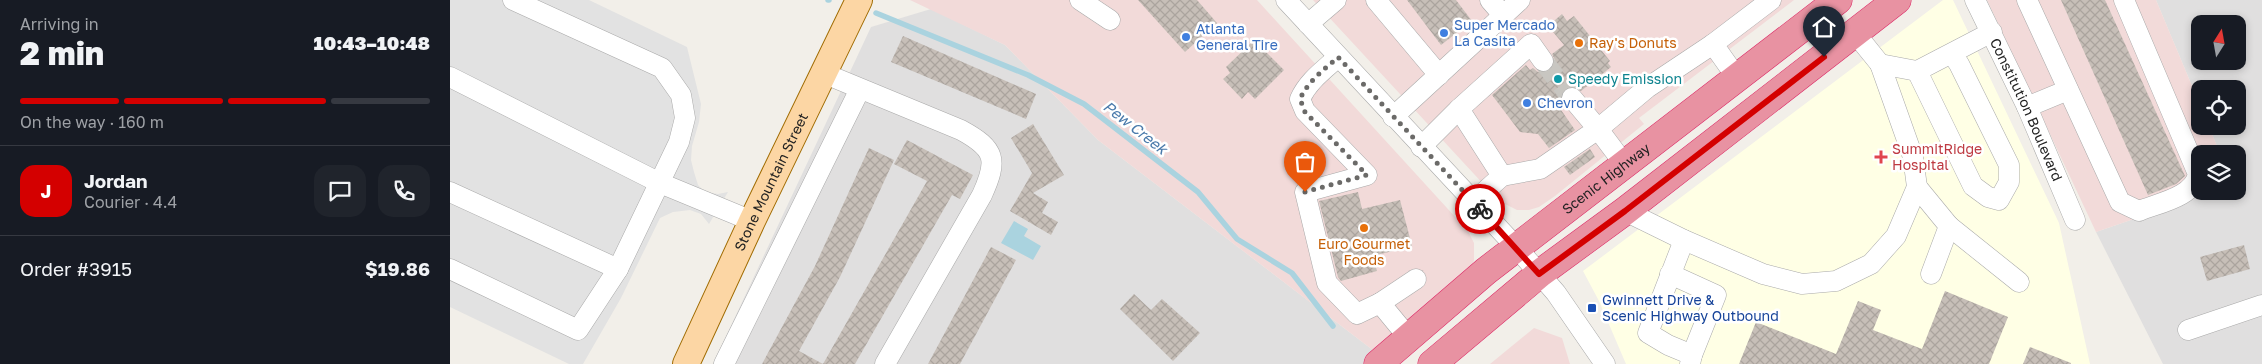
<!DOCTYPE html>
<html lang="en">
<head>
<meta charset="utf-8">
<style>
  body { margin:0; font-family:"Golos Text",sans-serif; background:#20242c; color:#f1f3f6; height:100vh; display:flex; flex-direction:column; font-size:19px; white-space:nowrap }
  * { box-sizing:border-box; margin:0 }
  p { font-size:16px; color:#9ea1a6 }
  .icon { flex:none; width:28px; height:28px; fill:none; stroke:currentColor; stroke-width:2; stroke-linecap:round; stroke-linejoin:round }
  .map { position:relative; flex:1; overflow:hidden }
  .side { display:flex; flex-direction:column; background:#171b24; width:450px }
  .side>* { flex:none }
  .needle { width:32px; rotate:11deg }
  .fabs { position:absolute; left:1741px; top:15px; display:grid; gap:10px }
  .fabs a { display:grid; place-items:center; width:55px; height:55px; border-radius:10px; background:#171b24; box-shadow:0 2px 8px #0003; font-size:25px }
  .pin { position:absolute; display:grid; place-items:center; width:42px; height:42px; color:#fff; margin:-51px -21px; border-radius:50% 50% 50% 0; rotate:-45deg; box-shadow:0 0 5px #0007 }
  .pin .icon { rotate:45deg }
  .courier { position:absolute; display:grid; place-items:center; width:50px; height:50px; margin:-25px; border:4px solid #d40000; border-radius:50%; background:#fff; color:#222; box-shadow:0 1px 6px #0007 }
  .headline em { font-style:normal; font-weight:800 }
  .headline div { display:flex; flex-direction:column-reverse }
  .headline { display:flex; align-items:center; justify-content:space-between; height:85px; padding:0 20px }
  h1 { font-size:32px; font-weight:800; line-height:38px }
  .bar { display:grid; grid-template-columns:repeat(4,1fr); gap:8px 5px; align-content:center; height:60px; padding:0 20px }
  .bar i { height:6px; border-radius:4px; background:#363941 }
  .bar .selected { background:#d40000 }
  .bar p { grid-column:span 4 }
  .line { display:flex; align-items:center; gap:12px; padding:0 20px; border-top:1px solid #363941 }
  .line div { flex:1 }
  .round { display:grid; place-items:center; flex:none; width:52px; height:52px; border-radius:15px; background:#20242c }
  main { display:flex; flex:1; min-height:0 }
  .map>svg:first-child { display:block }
  .residential { fill:#e0dfdf; fill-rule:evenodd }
  .commercial { fill:#f2dad9 }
  .education { fill:#ffffe5 }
  .parking { fill:#e2e2e2 }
  .water { fill:#aad3df }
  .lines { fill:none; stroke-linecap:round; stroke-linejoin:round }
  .stream { stroke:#aad3df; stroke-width:5.5 }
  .building { fill:url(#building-cross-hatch) }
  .minor-tunnel { stroke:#c8c6c1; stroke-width:20; stroke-dasharray:20 10; stroke-linecap:butt }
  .minor-casing { stroke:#a9a9a9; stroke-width:21 }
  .major-casing { stroke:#a06b00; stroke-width:28 }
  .highway-casing { stroke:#dc2a67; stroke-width:29 }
  .minor { stroke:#fff; stroke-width:20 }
  .major { stroke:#fcd6a4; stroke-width:26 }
  .highway { stroke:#e892a2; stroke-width:28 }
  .done { stroke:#6b6a68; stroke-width:5; stroke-dasharray:0 9 }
  .route { stroke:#d40000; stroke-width:6 }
  .shop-dot { fill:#3f7fe0; stroke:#fff; stroke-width:2 }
  .food-dot { fill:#e8710a; stroke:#fff; stroke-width:2 }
  .culture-dot { fill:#0f9aa8; stroke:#fff; stroke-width:2 }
  .health-dot { fill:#e0444e; stroke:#fff; stroke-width:2 }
  .transit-dot { fill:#1a4fb4; stroke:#fff; stroke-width:2 }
  .labels { text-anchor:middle; stroke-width:5; stroke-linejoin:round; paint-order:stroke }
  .shop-label { font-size:14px; fill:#366cbe; stroke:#fff; text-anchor:start }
  .food-label { font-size:14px; fill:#c56008; stroke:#fff; text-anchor:start }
  .culture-label { font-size:14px; fill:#0d838f; stroke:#fff; text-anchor:start }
  .street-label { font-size:14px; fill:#222; stroke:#fff }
  .health-label { font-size:14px; fill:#be3a42; stroke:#fff; text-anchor:start }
  .transit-label { font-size:14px; fill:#164399; stroke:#fff; text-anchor:start }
  .water-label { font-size:15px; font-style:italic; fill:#4a7aab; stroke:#fff }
</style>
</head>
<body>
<main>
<section class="side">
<div class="headline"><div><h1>2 min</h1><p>Arriving in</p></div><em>10:43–10:48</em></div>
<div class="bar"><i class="selected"></i><i class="selected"></i><i class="selected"></i><i></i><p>On the way · 160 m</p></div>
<div class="line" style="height:90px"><b class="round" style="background:#d40000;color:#fff">J</b><div><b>Jordan</b><p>Courier · 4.4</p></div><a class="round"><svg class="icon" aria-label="chat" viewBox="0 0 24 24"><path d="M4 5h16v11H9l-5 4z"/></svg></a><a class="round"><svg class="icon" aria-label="phone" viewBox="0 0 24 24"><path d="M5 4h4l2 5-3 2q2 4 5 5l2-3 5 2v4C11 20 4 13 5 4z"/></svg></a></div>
<div class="line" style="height:65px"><div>Order #3915</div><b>$19.86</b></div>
</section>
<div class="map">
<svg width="1812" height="364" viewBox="0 0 1812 364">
  <defs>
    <pattern id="building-cross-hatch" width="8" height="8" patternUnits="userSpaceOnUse" patternTransform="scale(1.25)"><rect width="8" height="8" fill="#c7bfb8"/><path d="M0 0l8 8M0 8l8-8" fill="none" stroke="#aba49e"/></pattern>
  </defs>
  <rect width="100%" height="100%" fill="#f2efe9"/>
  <g class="residential">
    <path d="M 1706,0 L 1812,0 L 1812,364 L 1713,364 L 1646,232 L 1765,191 L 1788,191 L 1788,154 L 1770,154 L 1759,126 L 1788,126 L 1788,89 L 1750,89 L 1750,105 ZM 1750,24 L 1788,24 L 1788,61 L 1750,61 Z"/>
    <path d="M 481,9 L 555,45 L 648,140 L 928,354 L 917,364 L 263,364 L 421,27 Z"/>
  </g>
  <g class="commercial">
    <path d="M 460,0 L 807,0 L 1018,231 L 1024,243 L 1024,260 L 1022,267 L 928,354 L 648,140 L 555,45 Z"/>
    <path d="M 863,0 L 1344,0 L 1189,118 L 1194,124 L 1105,196 L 1089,207 L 1079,210 L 1067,210 L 1049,201 Z"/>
    <path d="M 1537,0 L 1706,0 L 1750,105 L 1750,126 L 1759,126 L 1770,154 L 1750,154 L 1750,191 L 1765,191 L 1646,232 Z"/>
    <path d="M 1084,328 L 1112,338 L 1120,364 L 1040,364 Z"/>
  </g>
  <path class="education" d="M 1493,0 L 1503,0 L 1609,223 L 1640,364 L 1176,364 L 1149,301 L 1133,271 Z"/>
  <path class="parking" d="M 0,0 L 139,0 L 237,47 L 251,104 L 249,122 L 242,146 L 241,160 L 244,172 L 248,185 L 255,192 L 268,194 L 278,192 L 259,224 L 251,214 L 240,210 L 223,212 L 210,218 L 171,298 L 133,364 L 119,364 L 0,307 Z"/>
  <path class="water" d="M 564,221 L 578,229 L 574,236 L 591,246 L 583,260 L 551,243 Z"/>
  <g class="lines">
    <g class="stream">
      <path d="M 378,0 L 379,0"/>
      <path d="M 426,13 L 578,75 L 634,104 L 748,192 L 787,239 L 842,273 L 883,326"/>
    </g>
  </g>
  <g class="building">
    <path d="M 688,0 L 747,0 L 767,23 L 735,52 Z"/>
    <path d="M 957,0 L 1006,0 L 1022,21 L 991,45 Z"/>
    <path d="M 1611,0 L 1655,0 L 1735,176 L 1726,184 L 1698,195 Z"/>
    <path d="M 1112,14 L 1117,21 L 1124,16 L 1160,61 L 1158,63 L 1161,67 L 1131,91 L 1120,86 L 1114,89 L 1111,94 L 1112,105 L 1109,107 L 1125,130 L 1099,148 L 1088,134 L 1070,132 L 1042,95 L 1076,65 L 1080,70 L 1083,68 L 1088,72 L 1100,70 L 1105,60 L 1102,54 L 1114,45 L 1098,26 Z"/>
    <path d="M 453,36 L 586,94 L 576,119 L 441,62 Z"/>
    <path d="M 804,40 L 834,70 L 805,99 L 798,92 L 792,99 L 773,79 L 780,73 L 776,67 Z"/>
    <path d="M 583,124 L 614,175 L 583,193 L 598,202 L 592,213 L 608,222 L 601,235 L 560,211 L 582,173 L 561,138 Z"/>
    <path d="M 457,140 L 523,175 L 510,199 L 502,195 L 405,364 L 312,364 L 365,266 L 419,148 L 444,160 L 390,277 L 349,351 L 373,364 L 477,181 L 444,164 Z"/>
    <path d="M 1140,149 L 1145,157 L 1120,175 L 1114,167 Z"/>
    <path d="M 908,192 L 912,209 L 950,200 L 962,246 L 923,256 L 927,271 L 891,281 L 888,277 L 869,201 Z"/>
    <path d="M 1794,245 L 1800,269 L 1757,281 L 1750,257 Z"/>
    <path d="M 541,247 L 566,260 L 510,364 L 478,364 Z"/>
    <path d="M 1495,291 L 1558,317 L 1539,364 L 1289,364 L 1306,322 L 1386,354 L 1408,301 L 1431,310 L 1423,330 L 1472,349 Z"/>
    <path d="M 684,294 L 701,310 L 712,299 L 750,333 L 723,361 L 670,309 Z"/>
    <path d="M 1580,347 L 1621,363 L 1621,364 L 1573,364 Z"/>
  </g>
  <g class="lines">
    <path class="minor-tunnel" d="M 1093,61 L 1122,98"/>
    <g class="minor-casing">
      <g id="minor">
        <path d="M 630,0 L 660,20"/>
        <path d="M 836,0 L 1067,248 L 1106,293 L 1155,364"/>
        <path d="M 926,0 L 989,75"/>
        <path d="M 1040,0 L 1053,15"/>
        <path id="s1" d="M 1525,0 L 1577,107 L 1625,220"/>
        <path d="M 1577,0 L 1670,202 L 1689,211 C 1708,203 1744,197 1748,174 L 1674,0"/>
        <path d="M 858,24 L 886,0"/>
        <path d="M 1405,33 L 1430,64 L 1467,71 L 1542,32"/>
        <path d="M 888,57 C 874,70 858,81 850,99 L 855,111 L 917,175 L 855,192 L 877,283 L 907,314 L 930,303 L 958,337"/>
        <path d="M 1467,71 L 1523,186 L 1538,197 L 1549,200 L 1559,182 L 1559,165 L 1509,64 L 1502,54"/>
        <path d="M 373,73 L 511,130 C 546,149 548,160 532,195 L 435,364"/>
        <path d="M 0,77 L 210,183 L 302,221"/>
        <path d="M 1287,78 L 1263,44 L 1321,0"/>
        <path d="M 1577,107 L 1618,90"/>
        <path d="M 1009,109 L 1052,176"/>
        <path d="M 943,117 L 1070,0"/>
        <path d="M 971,147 L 1009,109 L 1081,44 L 1093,61"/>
        <path d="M 1175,165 L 1148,129 L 1197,88 L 1263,44"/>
        <path d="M 1467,187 L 1499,226 L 1481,274"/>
        <path d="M 0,192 L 168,269"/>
        <path d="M 1023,202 L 1052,176 L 1090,169 L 1148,129 L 1122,98"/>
        <path d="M 1175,211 L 1234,240 L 1313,274 L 1352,284 L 1386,281 L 1421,264 L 1446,236 L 1467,187 L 1463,157 L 1430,64"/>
        <path d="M 1499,226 L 1569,282"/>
        <path d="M 1234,240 L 1198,333 L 1218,345 L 1242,355 L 1240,364"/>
        <path d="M 0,269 L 128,330 L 168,269 L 229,142 L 235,118 L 231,95 L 212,68 L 63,0"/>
        <path d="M 1220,274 L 1266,295 L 1242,355"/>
        <path d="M 930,303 L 966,279"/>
        <path d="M 1738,330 L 1812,305"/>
        <path d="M 274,364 L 410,89"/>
      </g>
    </g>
    <g class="major-casing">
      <g id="major">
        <path id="s2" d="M 236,364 L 302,221 L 409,0"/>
      </g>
    </g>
    <g class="highway-casing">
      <g id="highway">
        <path id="s3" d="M 928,364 L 1036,271 L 1388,0"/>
        <path d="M 982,364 L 1089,274 L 1175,211 L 1447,0"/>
      </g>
    </g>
    <use href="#minor" class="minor"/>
    <use href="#major" class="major"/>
    <use href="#highway" class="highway"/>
  </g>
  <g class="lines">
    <path class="done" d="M 855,192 L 917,175 L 855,112 L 850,99 C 858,81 874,70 888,57 L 1030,209"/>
    <path class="route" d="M 1030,209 L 1089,274 L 1175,211 L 1374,57"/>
  </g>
  <g class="shop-dot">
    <circle cx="994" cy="33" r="5"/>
    <circle cx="736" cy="37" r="5"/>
    <circle cx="1077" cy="103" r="5"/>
  </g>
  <g class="food-dot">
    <circle cx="1129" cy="43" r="5"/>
    <circle cx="914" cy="228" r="5"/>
  </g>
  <circle class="culture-dot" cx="1108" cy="79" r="5"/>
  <path class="health-dot" d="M1428.5 149.5h5v5h5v5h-5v5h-5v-5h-5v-5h5z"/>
  <rect class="transit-dot" x="1137" y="303" width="10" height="10" rx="2.5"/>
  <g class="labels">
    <g class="shop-label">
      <text x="1004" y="30">Super Mercado<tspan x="1004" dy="16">La Casita</tspan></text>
      <text x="746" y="34">Atlanta<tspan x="746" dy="16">General Tire</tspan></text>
      <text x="1087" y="108">Chevron</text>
    </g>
    <g class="food-label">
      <text x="1139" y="48">Ray's Donuts</text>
      <text x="914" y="249" text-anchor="middle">Euro Gourmet<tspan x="914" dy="16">Foods</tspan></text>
    </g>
    <g class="culture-label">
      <text x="1118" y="84">Speedy Emission</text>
    </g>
    <g class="street-label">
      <text dy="5" stroke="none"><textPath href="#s1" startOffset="121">Constitution Boulevard</textPath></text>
      <text dy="5" stroke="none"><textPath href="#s3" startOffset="294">Scenic Highway</textPath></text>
      <text dy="5" stroke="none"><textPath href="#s2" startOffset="201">Stone Mountain Street</textPath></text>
    </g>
    <g class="health-label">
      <text x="1442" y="154">SummitRidge<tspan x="1442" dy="16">Hospital</tspan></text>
    </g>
    <g class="transit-label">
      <text x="1152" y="305">Gwinnett Drive &amp;<tspan x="1152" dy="16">Scenic Highway Outbound</tspan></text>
    </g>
    <g class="water-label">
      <text transform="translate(685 128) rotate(38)" y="5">Pew Creek</text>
    </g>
  </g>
</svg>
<div class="fabs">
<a><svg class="needle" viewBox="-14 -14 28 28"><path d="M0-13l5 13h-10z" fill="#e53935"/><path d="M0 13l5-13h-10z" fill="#9ea1a6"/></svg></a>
<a><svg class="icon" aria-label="locate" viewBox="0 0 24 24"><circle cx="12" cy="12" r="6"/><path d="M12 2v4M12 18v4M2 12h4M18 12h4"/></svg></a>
<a><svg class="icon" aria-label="layers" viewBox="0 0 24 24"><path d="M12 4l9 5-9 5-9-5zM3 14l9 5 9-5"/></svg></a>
</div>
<div class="pin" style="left:855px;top:192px;background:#ea580c"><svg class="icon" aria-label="bag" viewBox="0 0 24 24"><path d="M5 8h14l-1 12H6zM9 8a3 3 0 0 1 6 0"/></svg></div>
<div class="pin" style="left:1374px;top:57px;background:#1f2937"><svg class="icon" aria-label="home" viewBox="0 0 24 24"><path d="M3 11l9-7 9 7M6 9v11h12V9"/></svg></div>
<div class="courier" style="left:1030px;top:209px"><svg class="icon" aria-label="bike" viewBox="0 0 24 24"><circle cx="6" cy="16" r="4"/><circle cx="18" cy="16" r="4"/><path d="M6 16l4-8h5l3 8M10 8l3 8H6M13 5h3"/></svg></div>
</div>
</main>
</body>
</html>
